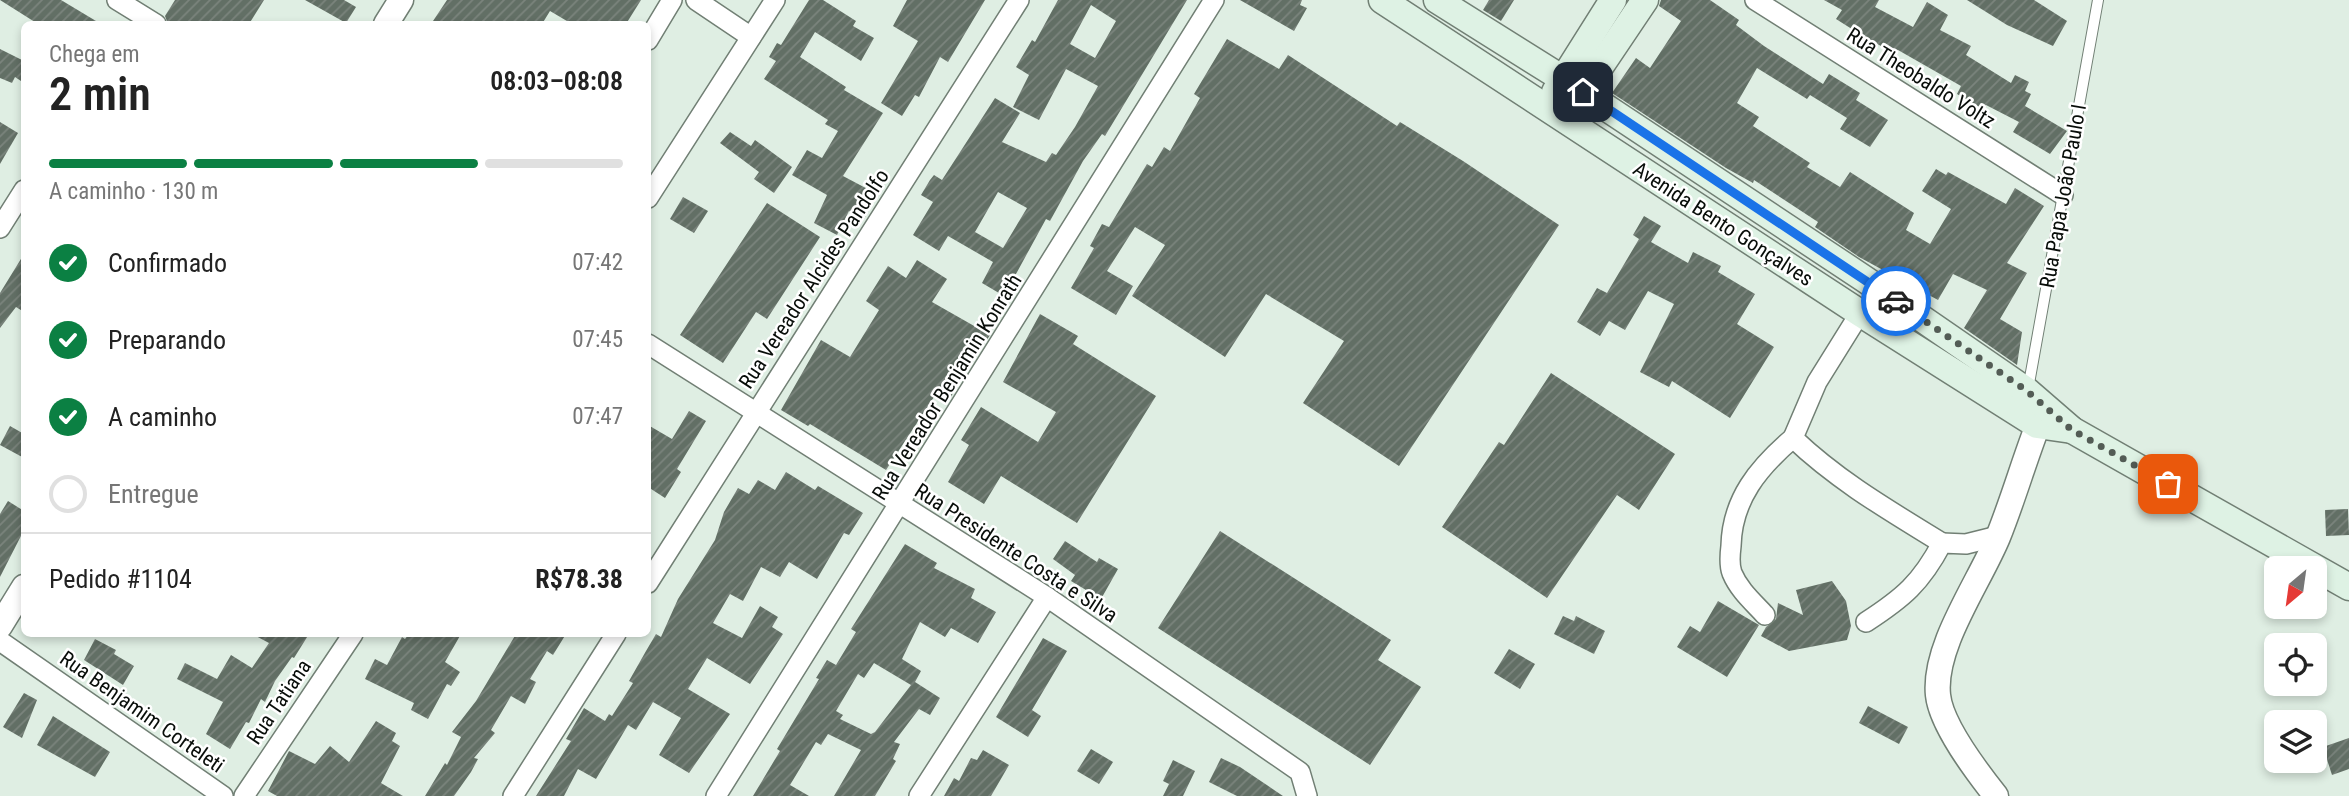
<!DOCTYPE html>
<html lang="pt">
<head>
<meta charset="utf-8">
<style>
  body { margin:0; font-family:"Roboto Condensed",sans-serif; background:#f6f6f6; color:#222; height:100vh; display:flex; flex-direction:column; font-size:26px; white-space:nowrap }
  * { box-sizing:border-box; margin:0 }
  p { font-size:23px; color:#767676 }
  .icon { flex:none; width:38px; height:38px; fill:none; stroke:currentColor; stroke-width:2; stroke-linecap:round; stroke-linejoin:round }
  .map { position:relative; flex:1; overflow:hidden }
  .sheet { position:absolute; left:21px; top:21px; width:630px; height:616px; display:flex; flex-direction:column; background:#fff; border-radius:10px; box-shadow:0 4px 10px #0003 }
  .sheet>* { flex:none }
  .needle { width:46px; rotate:209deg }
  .fabs { position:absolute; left:2264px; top:556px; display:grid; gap:14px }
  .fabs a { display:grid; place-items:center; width:63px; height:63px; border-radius:10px; background:#fff; box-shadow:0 4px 10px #0003; font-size:35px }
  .pin { position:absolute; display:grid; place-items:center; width:60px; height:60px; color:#fff; margin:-30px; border-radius:14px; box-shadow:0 4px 10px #0006 }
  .courier { position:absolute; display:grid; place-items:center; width:70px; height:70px; margin:-35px; border:5px solid #1a73e8; border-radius:50%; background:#fff; color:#222; box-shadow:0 2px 9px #0007 }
  .headline em { font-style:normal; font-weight:600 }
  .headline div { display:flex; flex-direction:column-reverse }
  .headline { display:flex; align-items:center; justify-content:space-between; height:119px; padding:0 28px }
  h1 { font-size:46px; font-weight:600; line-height:52px }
  .bar { display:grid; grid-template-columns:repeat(4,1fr); gap:10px 7px; align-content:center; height:84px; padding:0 28px }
  .bar i { height:9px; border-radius:5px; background:#e0e0e0 }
  .bar .selected { background:#0b8043 }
  .bar p { grid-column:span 4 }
  .line { display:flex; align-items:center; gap:18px; padding:0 28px; border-top:2px solid #e0e0e0 }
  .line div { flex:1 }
  ol { padding:0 28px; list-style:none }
  li { display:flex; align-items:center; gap:21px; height:77px }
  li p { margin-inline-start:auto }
  li .icon { padding:7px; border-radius:50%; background:#0b8043; color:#fff; stroke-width:4 }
  li:last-child { color:#767676 }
  li i { width:38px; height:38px; border:4px solid #e0e0e0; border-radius:50% }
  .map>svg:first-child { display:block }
  .building { fill:url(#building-hatch); fill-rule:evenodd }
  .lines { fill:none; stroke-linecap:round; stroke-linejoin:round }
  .service-casing { stroke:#717f74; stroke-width:12 }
  .minor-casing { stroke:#717f74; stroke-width:22 }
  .tertiary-casing { stroke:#717f74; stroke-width:27 }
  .secondary-casing { stroke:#717f74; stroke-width:29 }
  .service { stroke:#fff; stroke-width:10 }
  .minor { stroke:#fff; stroke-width:19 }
  .tertiary { stroke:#fff; stroke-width:24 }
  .secondary { stroke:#def2e4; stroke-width:26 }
  .done { stroke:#535c55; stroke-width:7; stroke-dasharray:0 12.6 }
  .route { stroke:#1a73e8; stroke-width:9 }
  .labels { text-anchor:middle; stroke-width:5; stroke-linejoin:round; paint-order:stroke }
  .street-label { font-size:21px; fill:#080d09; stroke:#fff }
</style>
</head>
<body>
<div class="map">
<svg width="2349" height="796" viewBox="0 0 2349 796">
  <defs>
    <pattern id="building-hatch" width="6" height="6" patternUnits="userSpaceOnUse" patternTransform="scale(1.75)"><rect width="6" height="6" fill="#626f65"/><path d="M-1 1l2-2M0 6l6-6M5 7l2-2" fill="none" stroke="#7b847d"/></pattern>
  </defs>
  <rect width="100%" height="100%" fill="#dfeee3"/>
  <g class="building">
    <path d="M 0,0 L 61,0 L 101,24 L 38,24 Z"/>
    <path d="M 175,0 L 264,0 L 249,24 L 168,24 L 165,16 Z"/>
    <path d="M 305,0 L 344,0 L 356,7 L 346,23 Z"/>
    <path d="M 447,0 L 641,0 L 626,24 L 572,24 L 550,11 L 542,24 L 431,24 Z"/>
    <path d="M 809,0 L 823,0 L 856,21 L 853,26 L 874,38 L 861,61 L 815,32 L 800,57 L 846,87 L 844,90 L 883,113 L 843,176 L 877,194 L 864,219 L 849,211 L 837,235 L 814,223 L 827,195 L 792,175 L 807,150 L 822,158 L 838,131 L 825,124 L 828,120 L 764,79 L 776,61 L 769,57 L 777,43 L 781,45 Z"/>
    <path d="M 907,0 L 985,0 L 948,62 L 940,57 L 919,97 L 915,95 L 902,116 L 881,103 L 918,41 L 893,26 Z"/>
    <path d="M 1058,0 L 1187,0 L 1105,136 L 1102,134 L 1083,161 L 1050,221 L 1046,219 L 1004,296 L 982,283 L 993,262 L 948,236 L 939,251 L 913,235 L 933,202 L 921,195 L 930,180 L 934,175 L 942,180 L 995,98 L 1020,113 L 1002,142 L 1046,162 L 1052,153 L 1056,155 L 1075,127 L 1098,86 L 1066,69 L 1039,120 L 1013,107 L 1029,75 L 1016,67 L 1032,40 L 1035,42 ZM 1091,5 L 1116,21 L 1095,58 L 1070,44 ZM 998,192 L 1027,208 L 1003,248 L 975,232 Z"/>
    <path d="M 1240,0 L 1302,0 L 1300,5 L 1307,8 L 1294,31 Z"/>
    <path d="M 1489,0 L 1514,0 L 1501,21 L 1483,10 Z"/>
    <path d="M 1661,0 L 1710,0 L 1739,20 L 1736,25 L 1764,46 L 1823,84 L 1829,74 L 1860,93 L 1856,100 L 1888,120 L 1870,147 L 1840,129 L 1847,118 L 1810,95 L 1807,99 L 1757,68 L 1737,103 L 1759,117 L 1753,126 L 1810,163 L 1807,167 L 1840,187 L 1850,172 L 1914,213 L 1906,230 L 1930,244 L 1951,209 L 1922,191 L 1936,169 L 1946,175 L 1948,172 L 2006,204 L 2015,188 L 2044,206 L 2007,263 L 2027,273 L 2000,319 L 2022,332 L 2017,365 L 1964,328 L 1987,290 L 1953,274 L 1938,300 L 1859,257 L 1815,227 L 1818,222 L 1754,180 L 1753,183 L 1726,168 L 1612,93 L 1636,58 L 1650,68 L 1681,21 L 1659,6 Z"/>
    <path d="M 1824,0 L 1879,0 L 1875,7 L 1913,27 L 1927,2 L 1948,15 L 1940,30 L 1971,46 L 1966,55 L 2011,83 L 2015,75 L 2029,82 L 2025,91 L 2031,94 L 2025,106 L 2067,131 L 2050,154 L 2013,132 L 2019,122 L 1986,105 L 1983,109 L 1957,94 L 1961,86 L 1898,50 L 1896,54 L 1866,38 L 1836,19 L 1842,10 Z"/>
    <path d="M 1967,0 L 2034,0 L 2067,21 L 2053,46 L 2007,25 Z"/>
    <path d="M 1227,39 L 1279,69 L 1288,55 L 1397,126 L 1400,122 L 1463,161 L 1559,225 L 1399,466 L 1303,403 L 1344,341 L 1266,294 L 1225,357 L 1132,296 L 1165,245 L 1135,227 L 1107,271 L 1133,286 L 1116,315 L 1071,288 L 1094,248 L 1090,246 L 1102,224 L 1109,227 L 1147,164 L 1152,167 L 1164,147 L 1170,151 L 1200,98 L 1194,94 Z"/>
    <path d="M 0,49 L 24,61 L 24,83 L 15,77 L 12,83 L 0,78 Z"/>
    <path d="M 0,122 L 18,133 L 0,164 Z"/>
    <path d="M 730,132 L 751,146 L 755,140 L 792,167 L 774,193 L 754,179 L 759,172 L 720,143 Z"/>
    <path d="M 683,197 L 708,211 L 694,233 L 670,219 Z"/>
    <path d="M 767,203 L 820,237 L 767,319 L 756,312 L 723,363 L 680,335 Z"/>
    <path d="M 1644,216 L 1661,226 L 1651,242 L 1688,263 L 1693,252 L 1721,266 L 1718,272 L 1755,294 L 1737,324 L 1774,347 L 1730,418 L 1672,381 L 1669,387 L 1640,372 L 1674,304 L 1648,291 L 1625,330 L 1609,321 L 1600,336 L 1577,322 L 1597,288 L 1607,293 L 1639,239 L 1633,235 Z"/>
    <path d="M 24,254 L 24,312 L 16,307 L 0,328 L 0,293 Z"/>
    <path d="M 917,260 L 947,279 L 932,302 L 990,335 L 950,398 L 938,391 L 886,470 L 810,424 L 808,426 L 781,410 L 821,340 L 850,357 L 879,310 L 866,301 L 888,266 L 906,278 Z"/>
    <path d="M 1040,314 L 1078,336 L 1073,344 L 1156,396 L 1077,523 L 1001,476 L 984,504 L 948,482 L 969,445 L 961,440 L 981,407 L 1038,442 L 1056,412 L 1003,382 Z"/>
    <path d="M 1551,373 L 1675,454 L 1639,510 L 1617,495 L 1547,598 L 1442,527 L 1499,442 L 1504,445 Z"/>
    <path d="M 689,411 L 706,421 L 677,469 L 681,472 L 665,498 L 648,487 L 648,425 L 672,439 Z"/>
    <path d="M 10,426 L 24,434 L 24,458 L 0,445 Z"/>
    <path d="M 786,472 L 815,490 L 818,486 L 863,513 L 849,535 L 844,533 L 817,579 L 789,562 L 780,577 L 761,567 L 743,601 L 730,594 L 713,623 L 742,638 L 760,606 L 778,617 L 772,627 L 783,634 L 750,684 L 707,658 L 688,689 L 730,714 L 689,773 L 659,755 L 681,718 L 653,702 L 636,730 L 628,725 L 596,779 L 578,769 L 564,796 L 536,796 L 571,741 L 566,739 L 584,708 L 605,721 L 609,714 L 612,716 L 633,683 L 629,681 L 646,651 L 656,634 L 661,637 L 678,599 L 715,540 L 724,512 L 738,488 L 749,494 L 758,480 L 775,490 Z"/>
    <path d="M 8,501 L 24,511 L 24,530 L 0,577 L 0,514 Z"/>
    <path d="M 2348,509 L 2349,535 L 2326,536 L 2325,510 Z"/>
    <path d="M 1220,531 L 1391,640 L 1378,660 L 1421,687 L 1370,765 L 1158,628 Z"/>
    <path d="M 1065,541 L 1097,562 L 1099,558 L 1118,569 L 1101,599 L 1071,581 L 1075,575 L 1053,559 Z"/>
    <path d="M 905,544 L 937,563 L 934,568 L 975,589 L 971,598 L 996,612 L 978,643 L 951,628 L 945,637 L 920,622 L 902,659 L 921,671 L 915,682 L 940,698 L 930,715 L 919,709 L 894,742 L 900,744 L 893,759 L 896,761 L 875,796 L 834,796 L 861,750 L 828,734 L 821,745 L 816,742 L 790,785 L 809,796 L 753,796 L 780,751 L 777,749 L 819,679 L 816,678 L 827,660 L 836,665 L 856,632 L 851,629 ZM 874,663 L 911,685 L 875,732 L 871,734 L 840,719 L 843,715 L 836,711 L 858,674 L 864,678 Z"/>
    <path d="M 1832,581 L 1846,601 L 1851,626 L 1847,640 L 1789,651 L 1761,636 L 1766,627 L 1776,619 L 1778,603 L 1803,615 L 1796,590 Z"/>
    <path d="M 1718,601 L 1759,625 L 1727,677 L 1677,647 L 1690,626 L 1700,632 Z"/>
    <path d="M 1563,616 L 1574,621 L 1576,616 L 1605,631 L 1594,654 L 1554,634 Z"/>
    <path d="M 252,634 L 309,634 L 294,658 L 292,657 L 275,681 L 265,702 L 261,699 L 249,723 L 246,722 L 230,749 L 206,734 L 223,702 L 177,679 L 185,663 L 217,679 L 231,655 L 252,668 L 269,643 Z"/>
    <path d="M 409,634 L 461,634 L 445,662 L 460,672 L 451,686 L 447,684 L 428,719 L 411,710 L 414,703 L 365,679 L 375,659 L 387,665 L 402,637 L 405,639 Z"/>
    <path d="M 516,634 L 566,634 L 553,655 L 547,651 L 530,679 L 536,682 L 525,704 L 511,696 L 491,730 L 495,733 L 474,758 L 478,759 L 471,772 L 454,796 L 425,796 L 445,763 L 447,765 L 461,737 L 452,732 L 476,701 Z"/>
    <path d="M 1043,638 L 1067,651 L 1032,710 L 1041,716 L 1028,737 L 996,717 Z"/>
    <path d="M 95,639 L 116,650 L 114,654 L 134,666 L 123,685 L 84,660 Z"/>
    <path d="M 1509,649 L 1535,664 L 1520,689 L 1494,673 Z"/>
    <path d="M 24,693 L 37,700 L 22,738 L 3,727 Z"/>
    <path d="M 1868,706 L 1908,727 L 1899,744 L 1859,723 Z"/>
    <path d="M 53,716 L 110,752 L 95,777 L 37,745 Z"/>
    <path d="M 376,721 L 396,733 L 392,741 L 400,746 L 381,783 L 403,796 L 277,796 L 268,791 L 289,751 L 315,764 L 330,746 L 349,762 Z"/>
    <path d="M 2349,738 L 2349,769 L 2332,775 L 2323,747 Z"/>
    <path d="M 1091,749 L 1113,762 L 1099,784 L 1077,771 Z"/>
    <path d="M 983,750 L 1009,765 L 991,796 L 944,796 L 954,778 L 959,781 L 971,758 L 977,760 Z"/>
    <path d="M 1221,758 L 1240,767 L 1283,796 L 1237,796 L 1209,782 Z"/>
    <path d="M 1173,760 L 1195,771 L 1183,796 L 1163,796 L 1169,784 L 1163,781 Z"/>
  </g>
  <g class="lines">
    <g class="service-casing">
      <path id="service" d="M 2028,389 L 2098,0"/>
    </g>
    <g class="minor-casing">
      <g id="minor">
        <path d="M 117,0 L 156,24"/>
        <path d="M 696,0 L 751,37"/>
        <path d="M 1755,0 L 2063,195"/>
        <path d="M 648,40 L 672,0"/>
        <path d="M 648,198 L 775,0"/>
        <path d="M 0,228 L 24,190"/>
        <path d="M 1860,313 L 1817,382 L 1793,438 C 1838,481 1890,511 1942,543"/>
        <path d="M 648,344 L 1047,597 L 1300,772 L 1307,796"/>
        <path d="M 648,583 L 1019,0"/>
        <path d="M 1765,615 C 1753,602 1739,590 1732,573 C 1729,565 1730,554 1731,546 C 1732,499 1759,467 1793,438"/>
        <path d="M 1866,622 C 1903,598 1921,583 1942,543 L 1966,544 L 1998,536"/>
        <path d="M 0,641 L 223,796"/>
        <path d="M 244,796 L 353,634"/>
        <path d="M 513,796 L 616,634"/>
        <path d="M 716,796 L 1214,0"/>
        <path d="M 919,796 L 1047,597"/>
      </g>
    </g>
    <g class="tertiary-casing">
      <g id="tertiary">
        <path d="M 386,24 L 401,0"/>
        <path d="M 0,626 L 24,587"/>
        <path d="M 1996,796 C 1977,772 1941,725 1938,695 C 1933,646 1979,583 1998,537 C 2015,495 2027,450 2045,407"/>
      </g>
    </g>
    <g class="secondary-casing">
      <g id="secondary">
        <path d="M 1382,0 L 1860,313 L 2037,425 L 2072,430"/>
        <path d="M 1437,0 L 1563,79 L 1866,280 L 2027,391 L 2072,430 L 2349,587"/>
        <path d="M 1555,92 L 1613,0"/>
        <path d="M 1573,107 L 1645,0"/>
      </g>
    </g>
    <use href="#service" class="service"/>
    <use href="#minor" class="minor"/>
    <use href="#tertiary" class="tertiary"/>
    <use href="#secondary" class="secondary"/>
  </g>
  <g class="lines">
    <path class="done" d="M 1896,301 L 2027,391 L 2072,430 L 2168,484"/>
    <path class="route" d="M 1583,92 L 1896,301"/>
  </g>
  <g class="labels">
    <g class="street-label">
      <text transform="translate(1921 78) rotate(32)" y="7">Rua Theobaldo Voltz</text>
      <text transform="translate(2063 196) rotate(-80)" y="7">Rua Papa João Paulo I</text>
      <text transform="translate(1723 224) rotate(33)" y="7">Avenida Bento Gonçalves</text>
      <text transform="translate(814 279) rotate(-57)" y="7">Rua Vereador Alcides Pandolfo</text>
      <text transform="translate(947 387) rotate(-58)" y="7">Rua Vereador Benjamin Konrath</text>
      <text transform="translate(1016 553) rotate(33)" y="7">Rua Presidente Costa e Silva</text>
      <text transform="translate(279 702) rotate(-56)" y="7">Rua Tatiana</text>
      <text transform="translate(142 712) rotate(35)" y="7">Rua Benjamim Corteleti</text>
    </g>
  </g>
</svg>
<div class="fabs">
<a><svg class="needle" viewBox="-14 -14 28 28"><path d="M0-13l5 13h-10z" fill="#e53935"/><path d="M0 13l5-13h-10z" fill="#767676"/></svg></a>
<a><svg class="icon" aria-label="locate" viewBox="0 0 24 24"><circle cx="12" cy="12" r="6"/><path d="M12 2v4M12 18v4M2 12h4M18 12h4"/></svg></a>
<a><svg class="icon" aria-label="layers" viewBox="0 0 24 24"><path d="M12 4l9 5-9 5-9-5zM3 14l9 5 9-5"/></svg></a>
</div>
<div class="pin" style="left:2168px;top:484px;background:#ea580c"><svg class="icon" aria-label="bag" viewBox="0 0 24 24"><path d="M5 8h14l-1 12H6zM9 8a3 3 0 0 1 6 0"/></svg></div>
<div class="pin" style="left:1583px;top:92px;background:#1f2937"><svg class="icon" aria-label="home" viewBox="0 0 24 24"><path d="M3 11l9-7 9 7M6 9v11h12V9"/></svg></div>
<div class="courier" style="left:1896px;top:301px"><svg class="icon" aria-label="car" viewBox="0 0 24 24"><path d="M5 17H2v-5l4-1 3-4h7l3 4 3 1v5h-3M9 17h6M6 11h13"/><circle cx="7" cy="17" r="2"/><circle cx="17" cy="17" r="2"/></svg></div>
<section class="sheet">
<div class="headline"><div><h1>2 min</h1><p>Chega em</p></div><em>08:03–08:08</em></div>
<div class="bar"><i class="selected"></i><i class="selected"></i><i class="selected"></i><i></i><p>A caminho · 130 m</p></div>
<ol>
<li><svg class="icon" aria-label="check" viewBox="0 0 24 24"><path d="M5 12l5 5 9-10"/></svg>Confirmado<p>07:42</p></li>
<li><svg class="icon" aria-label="check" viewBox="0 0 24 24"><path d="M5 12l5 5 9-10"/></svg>Preparando<p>07:45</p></li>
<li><svg class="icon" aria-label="check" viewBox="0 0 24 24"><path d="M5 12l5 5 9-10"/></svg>A caminho<p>07:47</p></li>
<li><i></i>Entregue</li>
</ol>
<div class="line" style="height:91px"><div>Pedido #1104</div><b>R$78.38</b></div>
</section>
</div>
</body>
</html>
